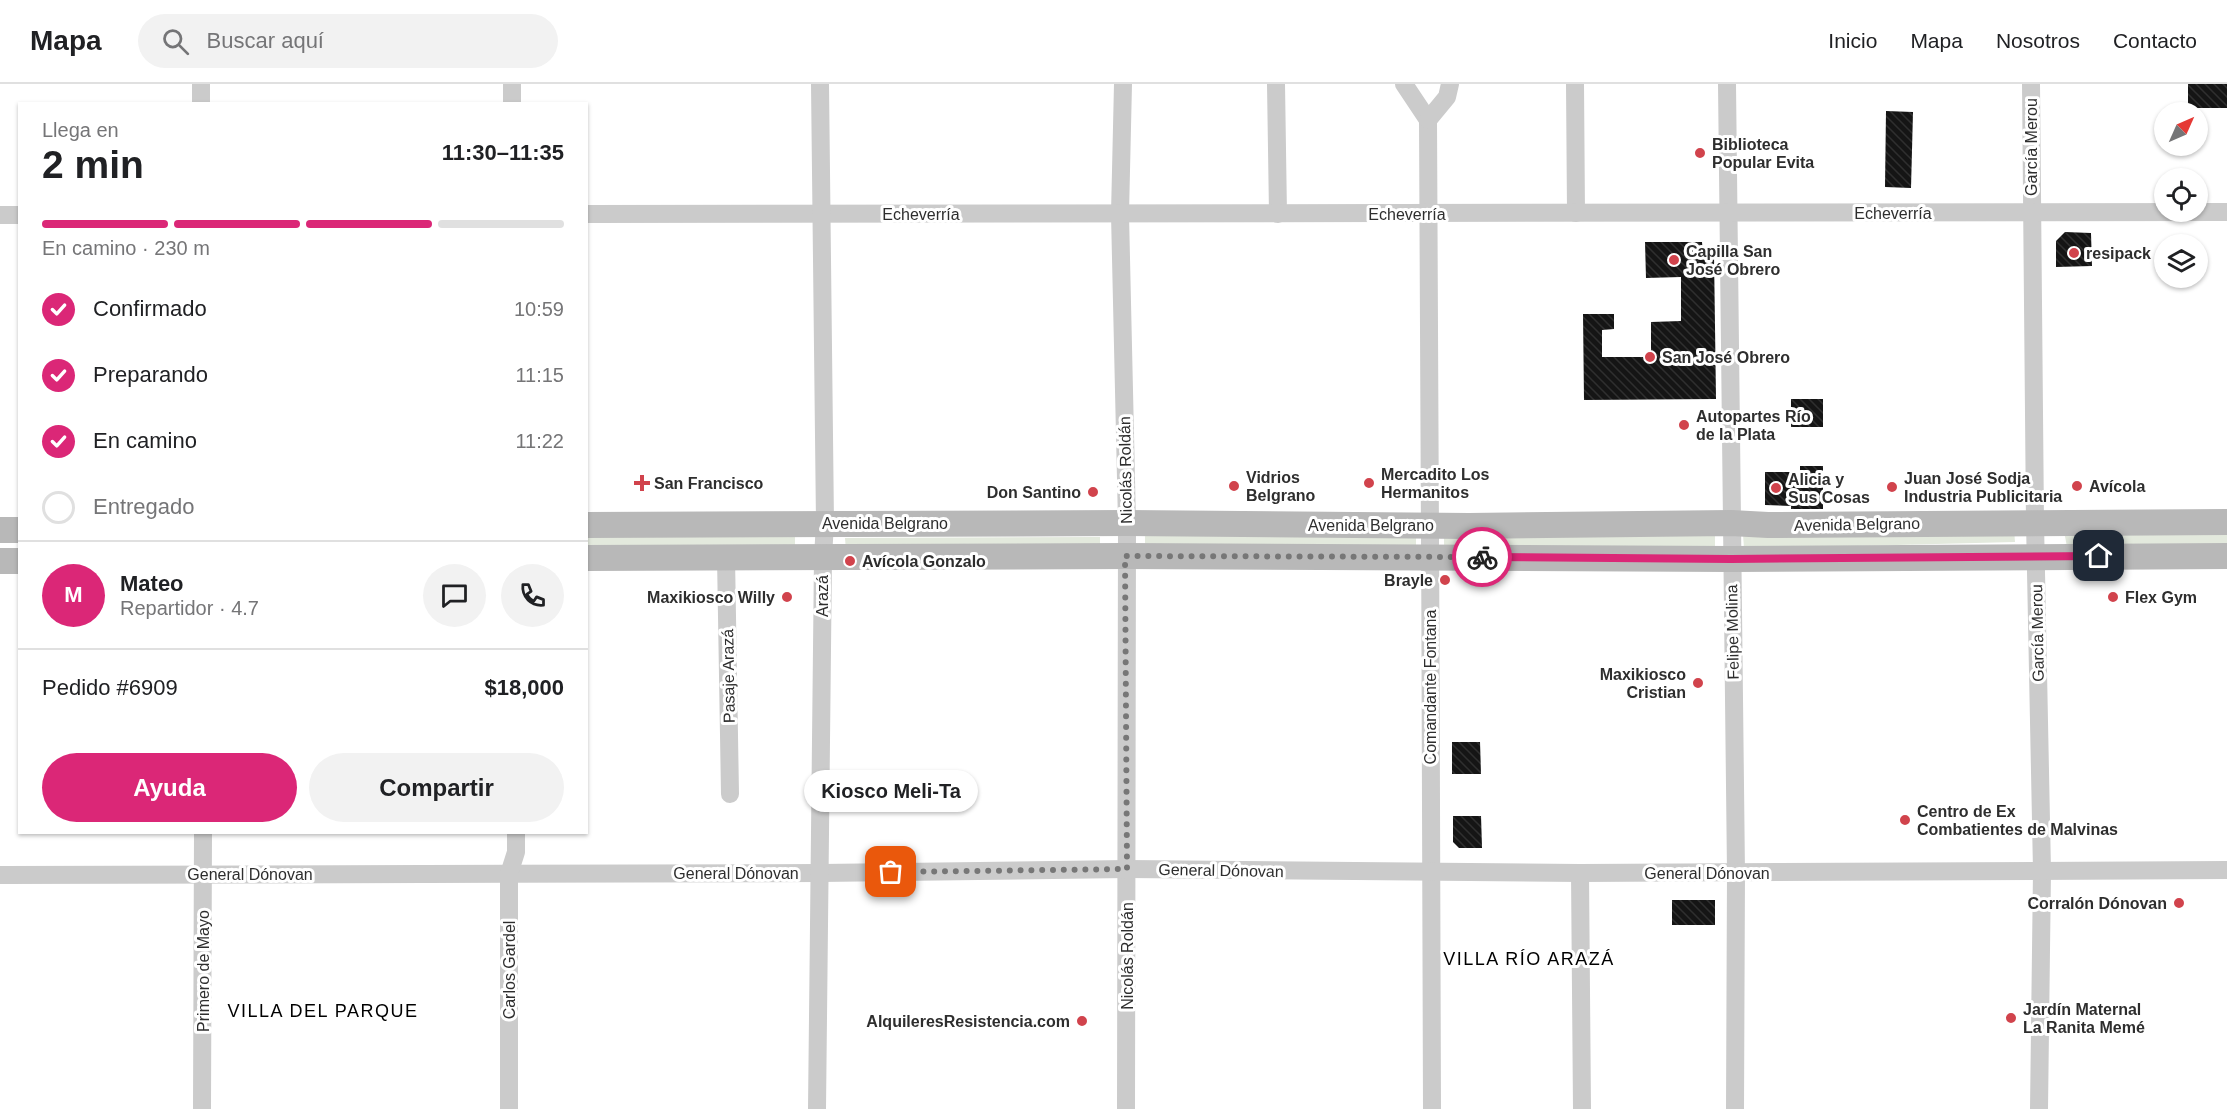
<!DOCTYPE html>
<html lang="es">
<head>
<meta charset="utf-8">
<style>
  body { margin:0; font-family:Helvetica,sans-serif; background:#f2f2f2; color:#202124; height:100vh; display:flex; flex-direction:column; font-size:22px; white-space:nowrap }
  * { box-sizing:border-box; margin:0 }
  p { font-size:20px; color:#757577 }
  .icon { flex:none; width:33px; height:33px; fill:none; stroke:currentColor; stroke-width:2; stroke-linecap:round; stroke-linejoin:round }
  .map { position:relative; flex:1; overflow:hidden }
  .details { position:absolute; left:18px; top:18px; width:570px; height:732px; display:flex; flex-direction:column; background:#fff; border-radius:0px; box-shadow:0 2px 4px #0004 }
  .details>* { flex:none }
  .needle { width:39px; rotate:45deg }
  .controls { position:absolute; left:2154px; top:18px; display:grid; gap:12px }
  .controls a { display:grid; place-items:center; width:54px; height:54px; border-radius:50%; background:#fff; box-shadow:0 2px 4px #0004; font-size:30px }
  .pin { position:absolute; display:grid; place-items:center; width:51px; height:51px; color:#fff; margin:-26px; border-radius:12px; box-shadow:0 3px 9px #0006 }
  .courier { position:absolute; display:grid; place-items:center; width:60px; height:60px; margin:-30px; border:4px solid #db2777; border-radius:50%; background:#fff; color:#222; box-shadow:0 2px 8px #0007 }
  .bubble { position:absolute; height:42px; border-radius:21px; background:#fff; box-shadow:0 2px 4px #0004; font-size:20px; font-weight:700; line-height:42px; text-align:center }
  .headline em { font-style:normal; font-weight:700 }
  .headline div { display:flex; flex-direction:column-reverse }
  .headline { display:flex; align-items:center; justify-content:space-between; height:102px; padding:0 24px }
  h1 { font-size:39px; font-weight:700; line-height:45px }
  .bar { display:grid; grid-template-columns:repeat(4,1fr); gap:9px 6px; align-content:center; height:72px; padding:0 24px }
  .bar i { height:8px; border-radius:4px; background:#e0e0e0 }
  .bar .active { background:#db2777 }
  .bar p { grid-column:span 4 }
  .line { display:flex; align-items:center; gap:15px; padding:0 24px; border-top:2px solid #e0e0e0 }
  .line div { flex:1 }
  .round { display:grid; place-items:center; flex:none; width:63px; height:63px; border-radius:32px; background:#f2f2f2 }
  ol { padding:0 24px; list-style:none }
  li { display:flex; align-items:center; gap:18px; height:66px }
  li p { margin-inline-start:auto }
  li .icon { padding:6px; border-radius:50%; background:#db2777; color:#fff; stroke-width:4 }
  li:last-child { color:#757577 }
  li i { width:33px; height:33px; border:3px solid #e0e0e0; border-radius:50% }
  .button { display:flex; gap:12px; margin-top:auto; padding:12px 24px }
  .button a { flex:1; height:69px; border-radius:36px; background:#db2777; color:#fff; font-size:24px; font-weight:700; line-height:69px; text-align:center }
  .button a+a { background:#f2f2f2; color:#202124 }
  header { display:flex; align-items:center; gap:36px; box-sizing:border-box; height:84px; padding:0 30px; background:#fff; border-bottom:2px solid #e0e0e0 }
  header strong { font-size:28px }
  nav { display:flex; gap:33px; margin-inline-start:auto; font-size:21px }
  .search { width:420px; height:54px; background:#f2f2f2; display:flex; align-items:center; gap:15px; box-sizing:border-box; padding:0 21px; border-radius:33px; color:#757577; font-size:22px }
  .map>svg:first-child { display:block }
  .green { fill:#e3e9dd }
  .building { fill:url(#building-back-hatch) }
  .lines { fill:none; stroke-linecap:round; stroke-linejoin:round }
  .minor { stroke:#cbcbcb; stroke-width:18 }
  .secondary { stroke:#b8b8b8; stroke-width:26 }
  .done { stroke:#777; stroke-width:6; stroke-dasharray:0 10.8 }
  .route { stroke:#db2777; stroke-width:8 }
  .poi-dot { fill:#d1434c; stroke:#fff; stroke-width:2 }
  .labels { text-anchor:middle; stroke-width:6; stroke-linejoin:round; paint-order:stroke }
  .poi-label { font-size:16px; font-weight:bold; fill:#2e2e2e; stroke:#fff; text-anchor:start }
  .street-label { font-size:16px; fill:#2e2e2e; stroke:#fff }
  .neighbourhood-label { font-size:18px; letter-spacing:1.5px; fill:#000; stroke:#fff }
</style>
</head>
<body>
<header>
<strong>Mapa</strong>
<div class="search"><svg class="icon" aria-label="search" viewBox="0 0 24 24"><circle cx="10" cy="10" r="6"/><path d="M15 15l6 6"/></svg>Buscar aquí</div>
<nav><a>Inicio</a><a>Mapa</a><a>Nosotros</a><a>Contacto</a></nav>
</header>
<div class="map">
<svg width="2227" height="1025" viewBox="0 0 2227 1025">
  <defs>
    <pattern id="building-back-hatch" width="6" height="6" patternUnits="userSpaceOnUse" patternTransform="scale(1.5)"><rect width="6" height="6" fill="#151515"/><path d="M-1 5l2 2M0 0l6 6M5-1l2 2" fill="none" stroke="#2f2f2f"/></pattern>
  </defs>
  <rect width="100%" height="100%" fill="#fff"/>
  <g class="green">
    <path d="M 2014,445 L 2015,458 L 1744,465 L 1743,450 Z"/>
    <path d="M 2064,447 L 2227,449 L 2227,463 L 2067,463 Z"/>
    <path d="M 1444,448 L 1715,448 L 1715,463 L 1444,464 Z"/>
    <path d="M 1416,450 L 1416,461 L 1145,462 L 1145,451 Z"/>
    <path d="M 586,451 L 795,451 L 795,462 L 587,463 Z"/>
    <path d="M 1100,453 L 1100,467 L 846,467 L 845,454 Z"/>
  </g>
  <g class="building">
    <rect x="2188" y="0" width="39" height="24"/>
    <path d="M 1886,27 L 1913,28 L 1911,104 L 1885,103 Z"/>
    <path d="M 2065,148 L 2091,149 L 2092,182 L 2056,183 L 2056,157 Z"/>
    <path d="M 1645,158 L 1702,158 L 1703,170 L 1714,170 L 1716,315 L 1584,316 L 1583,230 L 1614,230 L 1614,245 L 1602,246 L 1602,273 L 1651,273 L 1651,238 L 1681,237 L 1681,193 L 1646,194 Z"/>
    <rect x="1791" y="315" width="32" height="28"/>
    <path d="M 1800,382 L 1823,382 L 1823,425 L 1791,425 L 1791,422 L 1765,421 L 1765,388 L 1800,388 Z"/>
    <path d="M 1452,658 L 1480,658 L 1481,690 L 1452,690 Z"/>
    <path d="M 1453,732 L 1481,732 L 1482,764 L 1459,764 L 1453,758 Z"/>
    <rect x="1672" y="816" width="43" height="25"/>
  </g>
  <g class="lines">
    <g class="minor">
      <path d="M 201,0 L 201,20"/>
      <path d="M 1123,0 L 1120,130 L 1127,439 L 1126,1025"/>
      <path d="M 1276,0 L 1278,130"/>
      <path d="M 1404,0 L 1428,36 C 1432,366 1429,695 1432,1025"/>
      <path d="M 1575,0 L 1576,129"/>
      <path d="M 1727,0 L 1736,789 L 1735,1025"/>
      <path d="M 2031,0 L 2035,438 L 2042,787 L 2039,1025"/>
      <path d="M 512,20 L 512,0"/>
      <path d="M 1428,36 L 1447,13 L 1450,0"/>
      <path d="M 586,130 L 2227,128"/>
      <path d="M 0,131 L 20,131"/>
      <path d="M 726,473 L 730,710"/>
      <path d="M 1580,789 L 1582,1025"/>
      <path d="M 0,791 L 821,789 L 1127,785 L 1580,789 L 2227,786"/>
      <path d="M 202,1025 L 203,748"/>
      <path d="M 509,1025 L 509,790 L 516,768 L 516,748"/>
      <path d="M 817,1025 L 823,473 L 825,439 L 820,0"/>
    </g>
    <g class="secondary">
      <path d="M 586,441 L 1127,439 L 1469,442 L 1731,439 L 1768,441 L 2227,438"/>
      <path d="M 0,446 L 20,446"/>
      <path d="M 586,474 L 1125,472 L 1731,475 L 2227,472"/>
      <path d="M 0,477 L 20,477"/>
    </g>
  </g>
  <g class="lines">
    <path class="done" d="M 891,788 L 1127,785 L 1125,472 L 1482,473"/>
    <path class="route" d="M 1482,473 L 1731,475 L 2099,472"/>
  </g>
  <g class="poi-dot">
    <circle cx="1700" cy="69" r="6"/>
    <circle cx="2074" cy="169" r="6"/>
    <circle cx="1674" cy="176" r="6"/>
    <circle cx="1650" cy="273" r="6"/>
    <circle cx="1684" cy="341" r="6"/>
    <path d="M639 390h6v6h6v6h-6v6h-6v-6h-6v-6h6z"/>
    <circle cx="1369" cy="399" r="6"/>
    <circle cx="1234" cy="402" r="6"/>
    <circle cx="2077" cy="402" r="6"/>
    <circle cx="1892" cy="403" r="6"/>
    <circle cx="1776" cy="404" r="6"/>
    <circle cx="1093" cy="408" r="6"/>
    <circle cx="850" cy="477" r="6"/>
    <circle cx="1445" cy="496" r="6"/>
    <circle cx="787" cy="513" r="6"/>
    <circle cx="2113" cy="513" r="6"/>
    <circle cx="1698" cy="599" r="6"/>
    <circle cx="1905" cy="736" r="6"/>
    <circle cx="2179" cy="819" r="6"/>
    <circle cx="2011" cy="934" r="6"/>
    <circle cx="1082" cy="937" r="6"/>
  </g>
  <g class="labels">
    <g class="poi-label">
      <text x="1712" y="66">Biblioteca<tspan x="1712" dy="18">Popular Evita</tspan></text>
      <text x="1686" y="173">Capilla San<tspan x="1686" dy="18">José Obrero</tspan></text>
      <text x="2086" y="175">resipack</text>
      <text x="1662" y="279">San José Obrero</text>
      <text x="1696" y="338">Autopartes Río<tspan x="1696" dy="18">de la Plata</tspan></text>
      <text x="1381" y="396">Mercadito Los<tspan x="1381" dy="18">Hermanitos</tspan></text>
      <text x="1246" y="399">Vidrios<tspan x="1246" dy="18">Belgrano</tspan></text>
      <text x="1904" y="400">Juan José Sodja<tspan x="1904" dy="18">Industria Publicitaria</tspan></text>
      <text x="1788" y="401">Alicia y<tspan x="1788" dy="18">Sus Cosas</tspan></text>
      <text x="654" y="405">San Francisco</text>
      <text x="2089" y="408">Avícola</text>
      <text x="1081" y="414" text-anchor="end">Don Santino</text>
      <text x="862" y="483">Avícola Gonzalo</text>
      <text x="1433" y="502" text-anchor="end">Brayle</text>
      <text x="775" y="519" text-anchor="end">Maxikiosco Willy</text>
      <text x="2125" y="519">Flex Gym</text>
      <text x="1686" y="596" text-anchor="end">Maxikiosco<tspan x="1686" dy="18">Cristian</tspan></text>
      <text x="1917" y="733">Centro de Ex<tspan x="1917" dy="18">Combatientes de Malvinas</tspan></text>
      <text x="2167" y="825" text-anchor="end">Corralón Dónovan</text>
      <text x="2023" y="931">Jardín Maternal<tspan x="2023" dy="18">La Ranita Memé</tspan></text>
      <text x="1070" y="943" text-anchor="end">AlquileresResistencia.com</text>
    </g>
    <g class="street-label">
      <text transform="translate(2031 63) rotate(-90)" y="6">García Merou</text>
      <text x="1893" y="135">Echeverría</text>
      <text x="921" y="136">Echeverría</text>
      <text x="1407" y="136">Echeverría</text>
      <text transform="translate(1125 386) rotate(-91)" y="6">Nicolás Roldán</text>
      <text x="885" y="445">Avenida Belgrano</text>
      <text transform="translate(1857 440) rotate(-1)" y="6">Avenida Belgrano</text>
      <text x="1371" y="447">Avenida Belgrano</text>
      <text transform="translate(822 512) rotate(-90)" y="6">Arazá</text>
      <text transform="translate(1732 548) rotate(-91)" y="6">Felipe Molina</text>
      <text transform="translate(2037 549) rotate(-91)" y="6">García Merou</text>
      <text transform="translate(728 592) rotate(-91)" y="6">Pasaje Arazá</text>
      <text transform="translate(1430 603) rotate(-90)" y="6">Comandante Fontana</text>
      <text transform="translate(1221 786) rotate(1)" y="6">General Dónovan</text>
      <text x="736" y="795">General Dónovan</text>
      <text x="1707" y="795">General Dónovan</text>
      <text x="250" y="796">General Dónovan</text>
      <text transform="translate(1127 872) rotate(-90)" y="6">Nicolás Roldán</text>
      <text transform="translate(509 886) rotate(-90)" y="6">Carlos Gardel</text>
      <text transform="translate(203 887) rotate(-90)" y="6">Primero de Mayo</text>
    </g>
    <g class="neighbourhood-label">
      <text x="1529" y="881">VILLA RÍO ARAZÁ</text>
      <text x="323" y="933">VILLA DEL PARQUE</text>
    </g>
  </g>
</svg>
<div class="controls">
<a><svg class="needle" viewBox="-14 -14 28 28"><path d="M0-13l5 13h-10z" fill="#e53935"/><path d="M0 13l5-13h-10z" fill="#757577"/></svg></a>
<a><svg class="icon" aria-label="locate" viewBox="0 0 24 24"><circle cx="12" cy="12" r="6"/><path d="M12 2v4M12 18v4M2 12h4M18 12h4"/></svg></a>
<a><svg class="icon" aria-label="layers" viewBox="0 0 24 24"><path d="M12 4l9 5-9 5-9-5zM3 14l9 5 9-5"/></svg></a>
</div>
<div class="pin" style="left:891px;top:788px;background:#ea580c"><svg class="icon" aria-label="bag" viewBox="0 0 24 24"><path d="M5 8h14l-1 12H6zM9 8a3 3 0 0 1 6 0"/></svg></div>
<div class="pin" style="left:2099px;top:472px;background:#1f2937"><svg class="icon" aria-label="home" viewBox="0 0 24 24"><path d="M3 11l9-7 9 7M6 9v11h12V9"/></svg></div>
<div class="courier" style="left:1482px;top:473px"><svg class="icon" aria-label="bike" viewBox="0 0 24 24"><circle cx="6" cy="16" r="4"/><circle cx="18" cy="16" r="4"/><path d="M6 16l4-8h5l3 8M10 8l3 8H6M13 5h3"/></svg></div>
<div class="bubble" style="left:804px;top:686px;width:174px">Kiosco Meli-Ta</div>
<section class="details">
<div class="headline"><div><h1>2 min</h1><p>Llega en</p></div><em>11:30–11:35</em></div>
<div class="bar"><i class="active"></i><i class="active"></i><i class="active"></i><i></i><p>En camino · 230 m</p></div>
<ol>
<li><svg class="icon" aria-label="check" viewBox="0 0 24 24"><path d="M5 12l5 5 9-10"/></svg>Confirmado<p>10:59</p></li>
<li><svg class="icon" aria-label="check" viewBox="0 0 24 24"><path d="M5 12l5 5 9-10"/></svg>Preparando<p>11:15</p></li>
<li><svg class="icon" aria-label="check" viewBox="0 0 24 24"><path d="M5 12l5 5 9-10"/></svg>En camino<p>11:22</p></li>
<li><i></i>Entregado</li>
</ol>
<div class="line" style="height:108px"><b class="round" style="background:#db2777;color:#fff">M</b><div><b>Mateo</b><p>Repartidor · 4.7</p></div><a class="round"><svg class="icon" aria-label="chat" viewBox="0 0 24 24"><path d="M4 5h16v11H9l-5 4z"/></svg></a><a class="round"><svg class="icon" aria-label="phone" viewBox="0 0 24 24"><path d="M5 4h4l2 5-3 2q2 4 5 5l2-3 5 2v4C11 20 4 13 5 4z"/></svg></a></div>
<div class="line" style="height:78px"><div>Pedido #6909</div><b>$18,000</b></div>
<div class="button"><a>Ayuda</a><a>Compartir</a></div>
</section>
</div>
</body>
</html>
